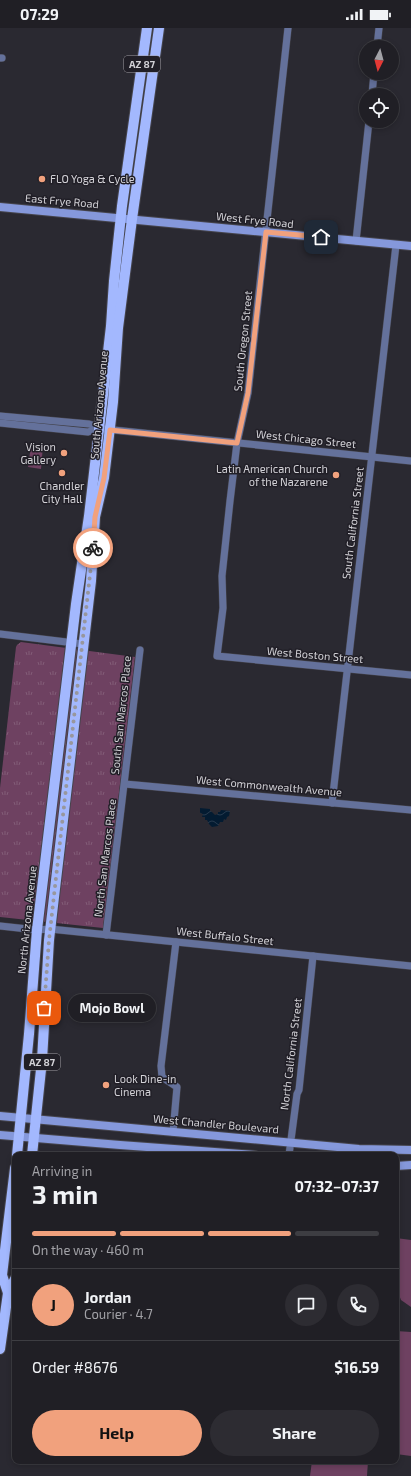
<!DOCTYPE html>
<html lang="en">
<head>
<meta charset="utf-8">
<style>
  body { margin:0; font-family:"Exo 2",sans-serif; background:#2d2c32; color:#f1f3f6; height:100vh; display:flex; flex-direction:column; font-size:15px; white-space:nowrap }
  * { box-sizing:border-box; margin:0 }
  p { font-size:13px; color:#a2a2a7 }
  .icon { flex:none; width:22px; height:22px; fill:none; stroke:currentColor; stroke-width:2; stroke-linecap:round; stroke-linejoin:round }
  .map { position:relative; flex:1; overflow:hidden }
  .drawer { position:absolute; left:12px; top:1124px; width:387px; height:312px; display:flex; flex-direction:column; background:#201f25; border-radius:8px; box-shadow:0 2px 6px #0003,0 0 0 1px #3d3d42 }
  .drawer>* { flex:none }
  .needle { width:26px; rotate:186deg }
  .buttons { position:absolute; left:359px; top:12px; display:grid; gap:8px }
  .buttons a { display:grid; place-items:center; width:40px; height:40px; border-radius:50%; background:#201f25; box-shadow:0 2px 6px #0003,0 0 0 1px #3d3d42; font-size:20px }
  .pin { position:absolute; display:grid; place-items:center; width:34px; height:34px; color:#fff; margin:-17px; border-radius:8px; box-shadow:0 2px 6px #0006 }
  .courier { position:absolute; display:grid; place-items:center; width:40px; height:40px; margin:-20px; border:3px solid #f1a17d; border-radius:50%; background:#fff; color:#222; box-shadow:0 1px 5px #0007 }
  .bubble { position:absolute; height:28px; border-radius:14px; background:#201f25; box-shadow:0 2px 6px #0003,0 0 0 1px #3d3d42; font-size:13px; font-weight:700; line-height:28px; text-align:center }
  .head em { font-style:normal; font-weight:700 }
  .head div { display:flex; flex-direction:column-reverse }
  .head { display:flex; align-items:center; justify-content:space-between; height:68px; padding:0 20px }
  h1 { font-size:26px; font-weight:700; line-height:30px }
  .bar { display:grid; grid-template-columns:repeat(4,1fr); gap:6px 4px; align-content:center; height:48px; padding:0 20px }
  .bar i { height:5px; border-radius:3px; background:#3d3d42 }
  .bar .on { background:#f1a17d }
  .bar p { grid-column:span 4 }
  .line { display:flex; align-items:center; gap:10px; padding:0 20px; border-top:1px solid #3d3d42 }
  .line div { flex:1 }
  .round { display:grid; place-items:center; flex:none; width:42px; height:42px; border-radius:21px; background:#2d2c32 }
  .primary-button { display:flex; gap:8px; margin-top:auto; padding:8px 20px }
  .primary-button a { flex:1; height:46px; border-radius:24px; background:#f1a17d; color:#111; font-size:16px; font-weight:700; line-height:46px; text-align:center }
  .primary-button a+a { background:#2d2c32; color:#f1f3f6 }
  .status { display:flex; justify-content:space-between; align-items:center; height:28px; padding:0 20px; background:#201f25; direction:ltr }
  .status svg { height:11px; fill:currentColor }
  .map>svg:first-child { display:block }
  .grass { fill:#6e4161 }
  .park { fill:url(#park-tufts) }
  .water { fill:url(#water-waves) }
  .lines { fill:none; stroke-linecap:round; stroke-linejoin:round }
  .street-casing { stroke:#45444c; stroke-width:8 }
  .secondary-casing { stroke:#45444c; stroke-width:10 }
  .primary-casing { stroke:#45444c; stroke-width:12 }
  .street { stroke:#64719b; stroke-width:7 }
  .secondary { stroke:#8598db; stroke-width:8 }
  .primary { stroke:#a3b8fe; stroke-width:10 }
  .done { stroke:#98979d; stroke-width:4; stroke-dasharray:0 7.2 }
  .route { stroke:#f1a17d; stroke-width:5 }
  .poi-dot { fill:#f1a17d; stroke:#211f27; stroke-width:1.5 }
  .labels { text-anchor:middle; stroke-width:3; stroke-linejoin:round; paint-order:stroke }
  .shield { fill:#211f27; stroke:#9e9ca2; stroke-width:1 }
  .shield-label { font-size:10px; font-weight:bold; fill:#d3d2d7 }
  .poi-label { font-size:11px; fill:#d3d2d7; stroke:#211f27; text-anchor:start }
  .street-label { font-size:11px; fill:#d3d2d7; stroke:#211f27 }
</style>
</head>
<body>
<div class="status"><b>07:29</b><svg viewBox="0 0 49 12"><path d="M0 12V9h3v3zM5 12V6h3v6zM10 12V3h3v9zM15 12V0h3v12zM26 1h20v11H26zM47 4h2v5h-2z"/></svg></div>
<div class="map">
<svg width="411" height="1448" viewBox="0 0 411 1448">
  <defs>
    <pattern id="park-tufts" width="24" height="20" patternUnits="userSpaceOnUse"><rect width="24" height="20" fill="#6e4161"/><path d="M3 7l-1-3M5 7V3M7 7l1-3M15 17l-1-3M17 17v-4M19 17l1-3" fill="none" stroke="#825c77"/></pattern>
    <pattern id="water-waves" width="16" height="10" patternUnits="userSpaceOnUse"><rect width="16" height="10" fill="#031b31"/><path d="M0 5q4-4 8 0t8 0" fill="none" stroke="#273b4e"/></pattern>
  </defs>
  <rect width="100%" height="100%" fill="#2a2931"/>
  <g class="grass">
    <path d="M 31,417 L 43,418 L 41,441 L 28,439 Z"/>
    <path d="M 396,1210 L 411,1212 L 411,1279 L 401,1272 L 396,1259 Z"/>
    <path d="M 396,1303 L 411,1304 L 411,1428 L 396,1426 Z"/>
    <path d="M 312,1433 L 368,1433 L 367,1448 L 310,1448 Z"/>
  </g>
  <path class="park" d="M 21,614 L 135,629 L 103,900 L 0,889 L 0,760 L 16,619 L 17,617 Z"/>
  <path class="water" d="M 200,780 L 210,781 L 210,783 L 212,784 L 215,787 L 218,786 L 218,784 L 220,784 L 221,782 L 230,783 L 229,788 L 227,789 L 226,792 L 224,791 L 223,794 L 220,794 L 218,798 L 212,799 L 209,796 L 207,792 L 205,792 L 205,789 L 202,789 L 203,786 L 200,785 Z"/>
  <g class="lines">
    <g class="street-casing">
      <g id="street">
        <path d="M 288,0 L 248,365 L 237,415 L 230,473 L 222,548 L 223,580 L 217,628 L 411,647"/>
        <path d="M 377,19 L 379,0"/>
        <path d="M 0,30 L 2,30"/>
        <path d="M 372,67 L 374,45"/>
        <path d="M 356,213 L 369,93"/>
        <path d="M 0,388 L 89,396 L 104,401 L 411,433"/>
        <path d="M 0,395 L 88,404 L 99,400"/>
        <path d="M 0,606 L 83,616"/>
        <path d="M 125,756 L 411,782"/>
        <path d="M 332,775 L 396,217"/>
        <path d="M 0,898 L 37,902 L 50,901 L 411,938"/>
        <path d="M 106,907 L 140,622"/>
        <path d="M 173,1104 L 177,1059 L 162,1049 L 161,1038 L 176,914"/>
        <path d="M 289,1127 L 297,1066 L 299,1062 L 313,928"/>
      </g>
    </g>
    <g class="secondary-casing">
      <g id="secondary">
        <path d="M 0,179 L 411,218"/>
        <path d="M 0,1088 L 359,1121 L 411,1122"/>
        <path d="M 0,1107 L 120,1117 L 255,1127"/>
        <path d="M 396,1138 L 411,1137"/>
      </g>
    </g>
    <g class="primary-casing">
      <g id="primary">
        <path d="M 17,1127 L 29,1006 L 37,902 L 76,576 L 89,488 L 111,298 L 114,253 L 122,178 L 147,0"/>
        <path d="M 32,1127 L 42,1032 L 49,912 L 91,553 L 95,489 L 104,450 L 113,374 L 118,300 L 132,191 L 159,0"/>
        <path d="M 8,1265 L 2,1247 L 15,1140"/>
        <path d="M 0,1321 L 8,1265 L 15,1251"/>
      </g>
    </g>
    <use href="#street" class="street"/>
    <use href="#secondary" class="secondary"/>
    <use href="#primary" class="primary"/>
  </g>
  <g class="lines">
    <path class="done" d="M 44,980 L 49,912 L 93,520"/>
    <path class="route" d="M 93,520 L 95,489 L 104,450 L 110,402 L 237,415 L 248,365 L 266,204 L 321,209"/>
  </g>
  <g class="poi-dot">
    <circle cx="42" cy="151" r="4"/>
    <circle cx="64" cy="425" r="4"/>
    <circle cx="62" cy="445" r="4"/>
    <circle cx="336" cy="447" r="4"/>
    <circle cx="106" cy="1057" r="4"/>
  </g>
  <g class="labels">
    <g class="shield">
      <rect x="124" y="28" width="36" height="16" rx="3"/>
      <rect x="24" y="1026" width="36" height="16" rx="3"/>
    </g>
    <g class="shield-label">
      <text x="142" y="40">AZ 87</text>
      <text x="42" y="1038">AZ 87</text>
    </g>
    <g class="poi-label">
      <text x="50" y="155">FLO Yoga &amp; Cycle</text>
      <text x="56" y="423" text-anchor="end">Vision<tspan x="56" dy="13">Gallery</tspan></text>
      <text x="328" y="445" text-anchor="end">Latin American Church<tspan x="328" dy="13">of the Nazarene</tspan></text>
      <text x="62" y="462" text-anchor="middle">Chandler<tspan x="62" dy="13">City Hall</tspan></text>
      <text x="114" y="1055">Look Dine-in<tspan x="114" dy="13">Cinema</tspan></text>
    </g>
    <g class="street-label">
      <text transform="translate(62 173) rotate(5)" y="4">East Frye Road</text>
      <text transform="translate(255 192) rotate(6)" y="4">West Frye Road</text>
      <text transform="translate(243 313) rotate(-84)" y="4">South Oregon Street</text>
      <text transform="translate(99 377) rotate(-85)" y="4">South Arizona Avenue</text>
      <text transform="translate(306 411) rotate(6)" y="4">West Chicago Street</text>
      <text transform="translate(353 495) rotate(-83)" y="4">South California Street</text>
      <text transform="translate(315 627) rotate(5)" y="4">West Boston Street</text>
      <text transform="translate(121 687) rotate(-84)" y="4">South San Marcos Place</text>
      <text transform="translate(269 758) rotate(5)" y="4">West Commonwealth Avenue</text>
      <text transform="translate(105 830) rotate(-83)" y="4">North San Marcos Place</text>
      <text transform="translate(27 892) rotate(-84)" y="4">North Arizona Avenue</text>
      <text transform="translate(225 908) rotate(6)" y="4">West Buffalo Street</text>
      <text transform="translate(291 1026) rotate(-83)" y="4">North California Street</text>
      <text transform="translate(216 1096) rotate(5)" y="4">West Chandler Boulevard</text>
    </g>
  </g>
</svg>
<div class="buttons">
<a><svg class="needle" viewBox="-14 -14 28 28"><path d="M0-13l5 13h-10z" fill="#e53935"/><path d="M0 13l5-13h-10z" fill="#a2a2a7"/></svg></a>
<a><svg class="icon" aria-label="locate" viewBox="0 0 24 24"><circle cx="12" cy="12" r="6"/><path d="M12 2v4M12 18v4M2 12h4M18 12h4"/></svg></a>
</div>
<div class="pin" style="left:44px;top:980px;background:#ea580c"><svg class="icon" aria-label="bag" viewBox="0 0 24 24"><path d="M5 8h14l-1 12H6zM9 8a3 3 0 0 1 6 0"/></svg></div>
<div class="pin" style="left:321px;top:209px;background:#1f2937"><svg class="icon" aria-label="home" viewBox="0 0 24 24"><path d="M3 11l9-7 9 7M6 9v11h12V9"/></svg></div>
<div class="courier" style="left:93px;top:520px"><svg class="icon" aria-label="bike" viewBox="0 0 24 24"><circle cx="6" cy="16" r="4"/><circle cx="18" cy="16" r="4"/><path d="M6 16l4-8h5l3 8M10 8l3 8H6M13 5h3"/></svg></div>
<div class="bubble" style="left:68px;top:966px;width:88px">Mojo Bowl</div>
<section class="drawer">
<div class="head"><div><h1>3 min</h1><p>Arriving in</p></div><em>07:32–07:37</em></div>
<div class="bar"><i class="on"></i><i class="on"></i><i class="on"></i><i></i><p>On the way · 460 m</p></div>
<div class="line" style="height:72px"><b class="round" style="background:#f1a17d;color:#111">J</b><div><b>Jordan</b><p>Courier · 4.7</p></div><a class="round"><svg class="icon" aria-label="chat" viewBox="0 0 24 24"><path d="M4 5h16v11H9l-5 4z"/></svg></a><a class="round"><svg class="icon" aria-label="phone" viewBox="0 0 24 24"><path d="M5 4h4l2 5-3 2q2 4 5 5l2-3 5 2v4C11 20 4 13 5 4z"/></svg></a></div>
<div class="line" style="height:52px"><div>Order #8676</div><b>$16.59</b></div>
<div class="primary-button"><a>Help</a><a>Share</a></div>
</section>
</div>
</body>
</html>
